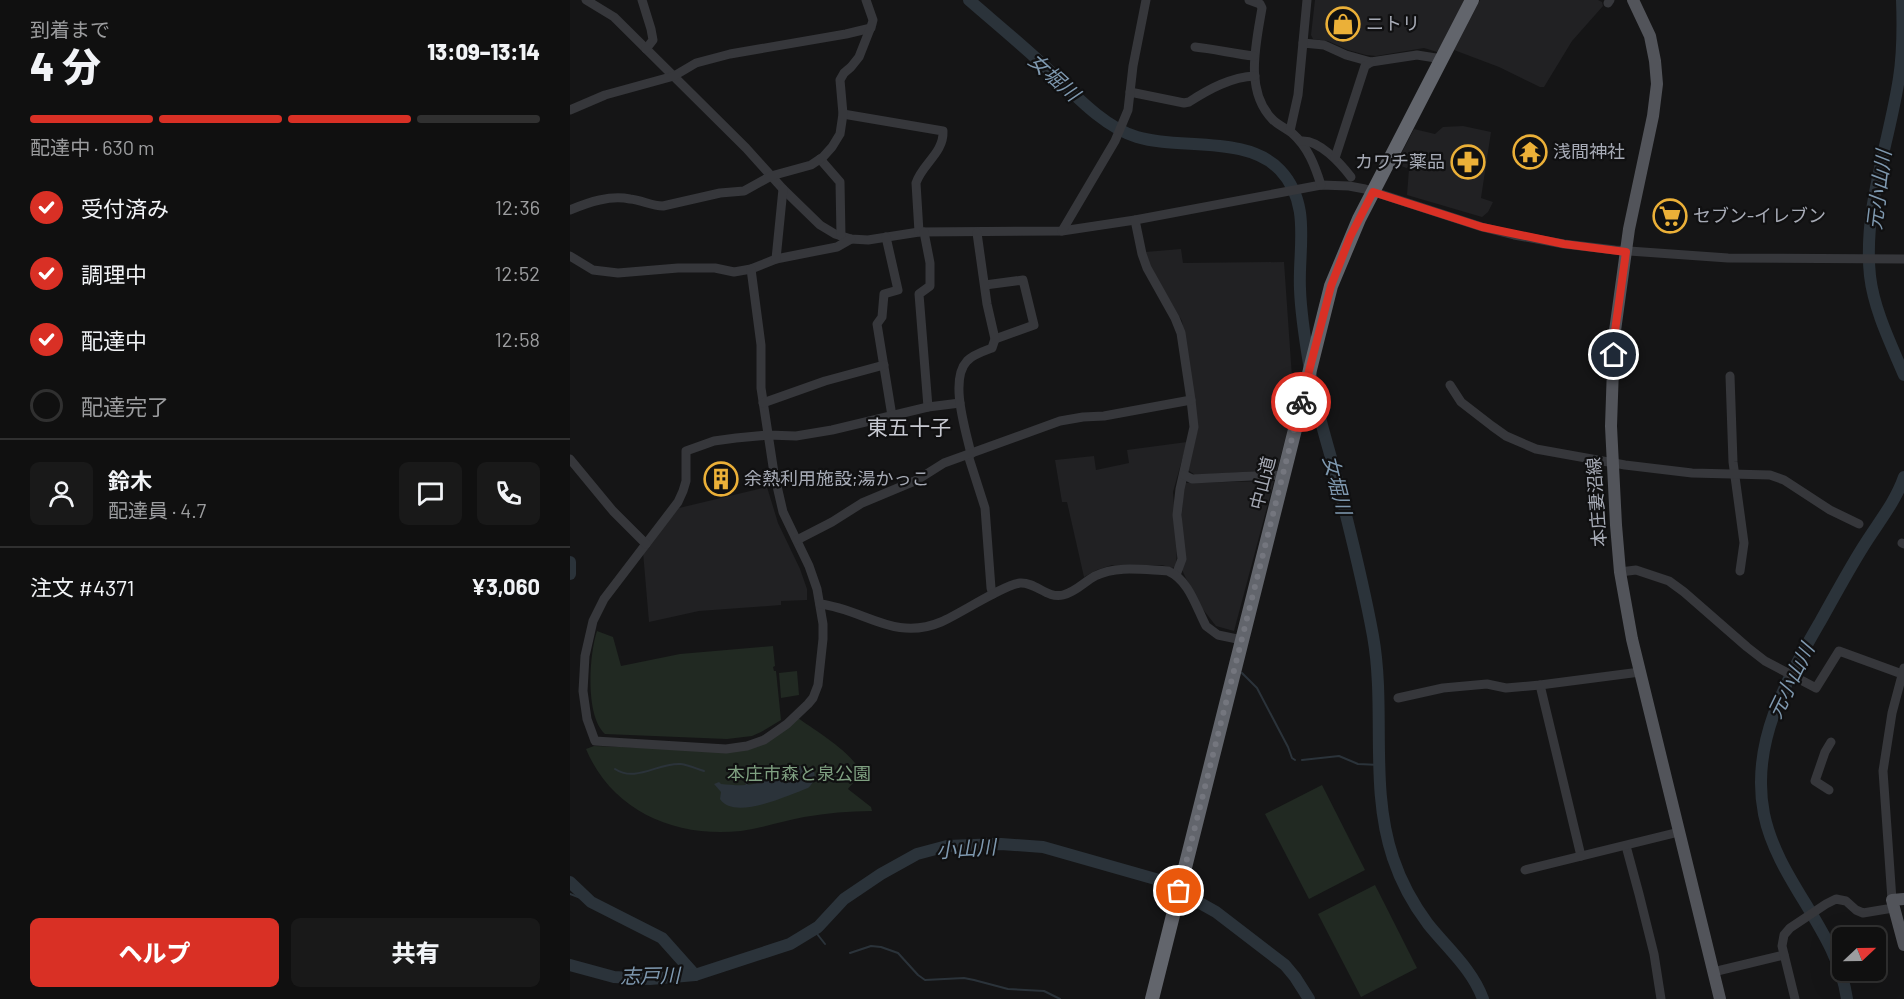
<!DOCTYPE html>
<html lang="ja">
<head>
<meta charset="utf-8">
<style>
  body { margin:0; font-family:Barlow,"Noto Sans JP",sans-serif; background:#191919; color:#f1f3f6; height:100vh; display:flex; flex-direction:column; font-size:22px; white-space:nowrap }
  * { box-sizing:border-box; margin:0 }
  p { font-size:20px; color:#9c9d9f }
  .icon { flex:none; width:33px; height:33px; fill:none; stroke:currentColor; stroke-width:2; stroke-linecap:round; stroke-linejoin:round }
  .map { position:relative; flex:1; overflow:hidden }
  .sheet { display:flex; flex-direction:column; background:#101010; width:570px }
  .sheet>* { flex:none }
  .needle { width:39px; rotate:68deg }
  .controls { position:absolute; left:1262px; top:927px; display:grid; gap:12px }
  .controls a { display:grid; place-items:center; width:54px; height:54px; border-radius:9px; background:#101010; box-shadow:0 6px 24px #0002,0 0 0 2px #303030; font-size:30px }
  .pin { position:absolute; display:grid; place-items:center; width:51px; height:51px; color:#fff; margin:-26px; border:3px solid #fff; border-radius:50%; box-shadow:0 2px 6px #0007 }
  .courier { position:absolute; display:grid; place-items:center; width:60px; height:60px; margin:-30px; border:4px solid #d93025; border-radius:50%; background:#fff; color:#222; box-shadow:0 2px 8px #0007 }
  .overview em { font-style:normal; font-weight:800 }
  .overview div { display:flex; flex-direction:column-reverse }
  .overview { display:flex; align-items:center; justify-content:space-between; height:102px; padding:0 30px }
  h1 { font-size:39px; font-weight:800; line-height:45px }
  .bar { display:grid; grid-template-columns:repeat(4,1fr); gap:9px 6px; align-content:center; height:72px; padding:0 30px }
  .bar i { height:8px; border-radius:4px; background:#303030 }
  .bar .selected { background:#d93025 }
  .bar p { grid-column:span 4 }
  .line { display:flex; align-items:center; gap:15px; padding:0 30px; border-top:2px solid #303030 }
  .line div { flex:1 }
  .round { display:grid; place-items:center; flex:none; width:63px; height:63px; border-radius:9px; background:#191919 }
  ol { padding:0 30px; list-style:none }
  li { display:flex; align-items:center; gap:18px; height:66px }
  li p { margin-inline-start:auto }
  li .icon { padding:6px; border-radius:50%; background:#d93025; color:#fff; stroke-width:4 }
  li:last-child { color:#9c9d9f }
  li i { width:33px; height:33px; border:3px solid #303030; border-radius:50% }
  .action { display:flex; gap:12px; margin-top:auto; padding:12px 30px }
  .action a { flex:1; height:69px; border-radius:9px; background:#d93025; color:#fff; font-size:24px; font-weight:800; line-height:69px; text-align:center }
  .action a+a { background:#191919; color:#f1f3f6 }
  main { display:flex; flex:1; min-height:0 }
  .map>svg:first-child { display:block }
  .built { fill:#212123 }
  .green { fill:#212922 }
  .water { fill:#2b333a }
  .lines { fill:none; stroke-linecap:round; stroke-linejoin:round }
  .stream { stroke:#2b333a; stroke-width:2 }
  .river { stroke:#2b333a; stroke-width:12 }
  .minor { stroke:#36373b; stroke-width:9 }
  .major { stroke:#52545a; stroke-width:12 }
  .highway { stroke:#62656c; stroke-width:14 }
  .done { stroke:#74767e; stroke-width:6; stroke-dasharray:0 10.8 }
  .route { stroke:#d93025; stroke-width:8 }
  .labels { text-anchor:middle; stroke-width:4.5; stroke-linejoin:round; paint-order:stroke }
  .poi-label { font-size:18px; fill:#a7abb6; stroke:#101011; text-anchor:start }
  .street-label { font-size:18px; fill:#a7abb6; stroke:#101011 }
  .park-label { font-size:18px; fill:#7fa081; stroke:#101011 }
  .water-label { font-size:20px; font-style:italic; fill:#7f99b0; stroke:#101011 }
  .quarter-label { font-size:21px; fill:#c8cad2; stroke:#101011 }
</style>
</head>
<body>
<main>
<section class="sheet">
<div class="overview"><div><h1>4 分</h1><p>到着まで</p></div><em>13:09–13:14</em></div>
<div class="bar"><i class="selected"></i><i class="selected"></i><i class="selected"></i><i></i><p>配達中 · 630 m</p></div>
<ol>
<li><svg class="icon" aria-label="check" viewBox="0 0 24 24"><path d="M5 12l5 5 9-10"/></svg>受付済み<p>12:36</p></li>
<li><svg class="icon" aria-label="check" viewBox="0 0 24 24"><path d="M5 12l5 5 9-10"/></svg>調理中<p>12:52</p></li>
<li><svg class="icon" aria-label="check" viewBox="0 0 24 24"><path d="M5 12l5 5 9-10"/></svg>配達中<p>12:58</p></li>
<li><i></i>配達完了</li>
</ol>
<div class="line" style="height:108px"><a class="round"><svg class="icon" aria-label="person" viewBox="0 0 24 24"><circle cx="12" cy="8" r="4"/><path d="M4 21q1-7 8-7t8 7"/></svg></a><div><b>鈴木</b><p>配達員 · 4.7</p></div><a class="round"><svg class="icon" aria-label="chat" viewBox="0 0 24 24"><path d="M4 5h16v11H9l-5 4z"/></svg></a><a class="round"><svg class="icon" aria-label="phone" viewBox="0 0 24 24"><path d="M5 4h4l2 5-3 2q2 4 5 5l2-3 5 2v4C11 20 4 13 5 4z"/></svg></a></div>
<div class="line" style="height:78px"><div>注文 #4371</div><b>¥3,060</b></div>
<div class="action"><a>ヘルプ</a><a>共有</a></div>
</section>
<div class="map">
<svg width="1334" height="999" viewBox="0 0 1334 999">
  <rect width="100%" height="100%" fill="#151516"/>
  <g class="built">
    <path d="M 745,0 L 896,0 L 871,51 L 867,52 L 854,48 L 806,56 L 796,55 L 778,50 L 758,41 L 743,39 L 741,35 Z"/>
    <path d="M 910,0 L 1028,0 L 1032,2 L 1033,6 L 1002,41 L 974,87 L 970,87 L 929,67 L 884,50 Z"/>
    <path d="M 893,126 L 921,132 L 911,198 L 923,202 L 918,212 L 912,217 L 837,195 L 839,169 L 826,164 L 844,129 L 865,134 L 873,127 Z"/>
    <path d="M 611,249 L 613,263 L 714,262 L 724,406 L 707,470 L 625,475 L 618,470 L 628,428 L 612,321 L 577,262 L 575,252 Z"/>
    <path d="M 617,442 L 603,492 L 607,547 L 606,567 L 602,568 L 592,565 L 542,565 L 527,570 L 514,577 L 497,502 L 492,502 L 485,460 L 524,456 L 526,470 L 559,463 L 557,450 Z"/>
    <path d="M 704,481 L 664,631 L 646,626 L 628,603 L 612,570 L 611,526 L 614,483 Z"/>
    <path d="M 197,487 L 208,523 L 230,569 L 237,589 L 237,600 L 211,601 L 211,605 L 129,611 L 79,622 L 73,552 L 109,508 Z"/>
  </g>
  <g class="green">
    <path d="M 27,631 L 43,637 L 51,666 L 110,654 L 203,646 L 205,666 L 203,667 L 204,671 L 206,671 L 211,720 L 191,732 L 182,736 L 157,739 L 35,734 C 15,716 19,655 27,631 Z"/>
    <path d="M 227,671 L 229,695 L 211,698 L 209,673 Z"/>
    <path d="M 228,718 C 240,727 291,758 289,773 C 289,778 281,785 278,789 L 301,807 L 302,811 C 279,811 257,813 234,817 C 213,821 192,828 171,831 C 105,838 42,811 16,749 L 24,746 L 162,751 Z"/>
    <path d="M 752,785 L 795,870 L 739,899 L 695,814 Z"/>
    <path d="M 805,885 L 847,968 L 791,997 L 748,914 Z"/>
  </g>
  <path class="water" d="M 226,766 L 232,766 L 244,771 C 246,779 243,783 238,788 C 219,795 164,821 150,799 L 151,792 L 144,784 L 149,782 L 151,784 C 164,785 178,787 190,782 C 202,778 213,771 226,766 Z"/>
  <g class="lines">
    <g class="stream">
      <path d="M 672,673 L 687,688 L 718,747 L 722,758 L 725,760"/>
      <path d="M 732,760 L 769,756 L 788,764 L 810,765"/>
      <path d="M 45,769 C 66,783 89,762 111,764 C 119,765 127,769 134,771"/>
      <path d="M 175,777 L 177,786"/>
      <path d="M 0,894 L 21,902"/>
      <path d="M 244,930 L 255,944"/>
      <path d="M 280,953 L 301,946 L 311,947 L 328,953 L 348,975 L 355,980 L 394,978 L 404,980 L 438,989 L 474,991 L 490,999"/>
    </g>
    <g class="river">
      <path d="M 399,0 C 422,20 446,40 469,61 C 497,86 530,126 567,137 C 610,150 677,135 710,170 C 742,204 728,248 730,289 C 731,320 737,351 742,382 C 747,412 757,442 765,472 C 779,526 793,581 803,636 C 816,709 799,787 823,858 C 831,882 843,904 858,924 C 878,949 902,969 913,999"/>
      <path d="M 1332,0 C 1333,26 1333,52 1329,78 C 1319,144 1293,208 1300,276 C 1304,310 1321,344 1334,375"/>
      <path d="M 0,562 L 0,574"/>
      <path d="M 0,882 L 21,902 L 92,938 L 125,975"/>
      <path d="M 0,965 L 44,977 L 80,979 L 125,975 L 220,944 L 248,927 L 274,899 L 311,874 L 347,854 L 377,846 L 431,844 L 473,847 L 589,880 L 646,912 L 715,965 L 725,977 L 739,999"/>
      <path d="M 1277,999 C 1267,930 1208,882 1194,814 C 1180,743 1216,681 1250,622 C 1264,597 1278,571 1293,547 C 1307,524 1325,503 1334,477"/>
    </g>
    <g class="minor">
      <path d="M 16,0 L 44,17 L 176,148 L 213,189 L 250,225 L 265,234 L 281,239 L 298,240 L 349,232 L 492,231 L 565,220 L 751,185 L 779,186 L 795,189 L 912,227 L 944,235 L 994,244 L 1045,250 L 1158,258 L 1334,259"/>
      <path d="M 72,0 L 81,29 L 83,40 L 76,49"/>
      <path d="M 679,0 L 690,4 L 692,8 C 686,44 674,91 703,120 C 708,125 716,128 722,133 C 738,147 745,166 751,185"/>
      <path d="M 1038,3 L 1040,0"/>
      <path d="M 733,43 L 754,45 L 776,55 L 801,62 L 847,55 L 872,59"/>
      <path d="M 625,47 C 645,49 664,54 684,56"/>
      <path d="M 560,92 L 614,103 L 619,102 C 639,89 661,77 685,76"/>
      <path d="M 0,110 L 35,95 L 104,76 L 126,63 L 160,54 L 276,34 L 301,28"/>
      <path d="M 273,114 L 373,131 C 374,153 352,164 346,183 L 349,232"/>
      <path d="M 720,131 L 728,95 L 737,0"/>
      <path d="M 731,141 C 749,139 771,164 781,177"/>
      <path d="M 765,158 L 795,66 L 801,62"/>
      <path d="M 250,159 L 270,182 L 271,236"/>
      <path d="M 0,210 C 19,202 40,195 60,199 C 72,200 81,206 93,206 L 150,193 L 174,191 L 201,176 L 241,165 L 253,157 L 262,147 L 270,134 L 273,114 L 270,80 L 274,73 L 281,67 L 289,57 L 302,24 L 303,20 L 296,0"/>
      <path d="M 565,220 L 572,254 L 577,268 L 605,318 L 611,333 L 621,400 L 624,427 L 610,489 L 607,515 L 612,559 L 606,575"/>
      <path d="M 492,231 L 545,141 L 558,110 L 563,66 L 576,0"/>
      <path d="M 354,232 L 360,263 L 360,286 L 349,294 L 358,407"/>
      <path d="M 316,237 L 328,290 L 314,294 L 312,317 L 307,324 L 322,416"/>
      <path d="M 0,256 L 23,270 L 48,273 L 108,268 L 145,268 L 164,272 L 181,269 L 206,259 L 267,247 L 281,239"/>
      <path d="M 206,259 L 213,189"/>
      <path d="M 181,269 L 191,345 L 191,388 L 204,473 L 213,512 L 239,566 L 247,589 L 253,624 L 253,639 L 248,685 L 243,698 L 238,704 L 217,724 L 194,740 L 177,746 L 156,749 L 25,741 L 17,719 L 13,691 L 15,656 L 23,621 L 34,599 L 108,502 L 113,491 L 116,481 L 116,451 L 144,441 L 166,438 L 198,435 L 226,436 L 262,430 L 358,407 L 390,403"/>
      <path d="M 415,285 L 453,280 L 464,325 L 425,339"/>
      <path d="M 1160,376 L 1163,462 L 1174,543 L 1170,571"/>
      <path d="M 880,385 L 891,402 L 922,426 L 936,436 L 966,449 L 1055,465 L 1122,473 L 1200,475 L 1214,480 L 1260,510 L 1289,524"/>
      <path d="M 193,403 L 255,381 L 314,365"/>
      <path d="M 401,454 C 396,431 379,380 397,361 C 402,355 414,351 422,348 L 425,339 L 417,304 L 407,233"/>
      <path d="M 398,455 L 415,508 L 421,588 L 423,594"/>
      <path d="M 0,459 L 43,511 L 76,544"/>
      <path d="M 614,475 L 622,479 L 704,475 L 713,477"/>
      <path d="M 227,540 L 262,522 L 292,503 L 347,480 L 374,463 L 490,421 L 513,417 L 534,416 L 621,400"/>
      <path d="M 1332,543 L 1334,544"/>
      <path d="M 1050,572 L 1066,570 L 1099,581 L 1114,592 L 1177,647 L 1195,661 L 1246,688 L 1269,651 L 1332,674"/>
      <path d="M 250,604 C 294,609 324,642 371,622 C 390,614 433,585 450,583 C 466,582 477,599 493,595 C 506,592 514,582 525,576 C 547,565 574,570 598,571 C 619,580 626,607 636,626 L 648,635 L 672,640"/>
      <path d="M 970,685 L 1011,856"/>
      <path d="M 828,698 L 873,688 L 917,684 L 936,688 L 970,685 L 1070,672"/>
      <path d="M 1259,790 L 1245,781 L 1255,752 L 1261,742"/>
      <path d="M 1056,846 L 1069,894 L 1084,954 L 1091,999"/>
      <path d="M 955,870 L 1109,832"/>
      <path d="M 1322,900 L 1313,771 L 1322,713 L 1334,668"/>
      <path d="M 1143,972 L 1214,955"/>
      <path d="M 1225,999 L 1212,946 L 1214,935 L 1220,928 L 1256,904 L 1266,899 L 1276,901 L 1286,910 L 1293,913 L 1323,908"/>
    </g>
    <g class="major">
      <path d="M 1063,0 L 1080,36 L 1085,61 L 1087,84 L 1083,116 L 1059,229 L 1044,338 L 1041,426 L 1046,525 L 1050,572 L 1062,639 L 1150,999"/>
      <path d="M 1334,899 L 1322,900 L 1334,945"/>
    </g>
    <path class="highway" d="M 582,999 L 761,286 L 789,219 L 902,0"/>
  </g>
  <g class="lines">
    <path class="done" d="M 609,891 L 731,402"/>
    <path class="route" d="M 731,402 L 761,286 L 780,237 L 803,192 L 912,227 L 994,244 L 1056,252 L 1044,338 L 1044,355"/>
  </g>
  <defs>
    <g id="shop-ring" transform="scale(1.725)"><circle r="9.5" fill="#101011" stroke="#ebb038" stroke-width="1.5"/><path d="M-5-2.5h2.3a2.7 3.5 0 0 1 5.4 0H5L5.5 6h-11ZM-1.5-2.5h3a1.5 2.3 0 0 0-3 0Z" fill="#ebb038"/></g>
    <g id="temple-ring" transform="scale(1.725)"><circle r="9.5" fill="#101011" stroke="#ebb038" stroke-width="1.5"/><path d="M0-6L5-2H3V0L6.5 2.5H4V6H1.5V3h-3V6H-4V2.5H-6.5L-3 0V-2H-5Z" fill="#ebb038"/></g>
    <g id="pharmacy-ring" transform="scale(1.725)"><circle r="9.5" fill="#101011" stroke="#ebb038" stroke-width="1.5"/><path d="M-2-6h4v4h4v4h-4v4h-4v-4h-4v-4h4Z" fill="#ebb038"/></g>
    <g id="supermarket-ring" transform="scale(1.725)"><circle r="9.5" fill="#101011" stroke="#ebb038" stroke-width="1.5"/><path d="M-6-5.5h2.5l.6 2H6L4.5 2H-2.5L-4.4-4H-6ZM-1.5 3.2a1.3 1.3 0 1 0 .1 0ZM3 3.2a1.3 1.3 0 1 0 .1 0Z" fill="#ebb038"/></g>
    <g id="building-ring" transform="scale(1.725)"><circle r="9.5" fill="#101011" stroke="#ebb038" stroke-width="1.5"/><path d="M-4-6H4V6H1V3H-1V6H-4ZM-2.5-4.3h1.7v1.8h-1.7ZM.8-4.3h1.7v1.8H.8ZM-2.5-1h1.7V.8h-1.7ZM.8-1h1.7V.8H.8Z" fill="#ebb038"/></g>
  </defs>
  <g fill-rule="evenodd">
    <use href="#shop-ring" x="773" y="24"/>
    <use href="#temple-ring" x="960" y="152"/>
    <use href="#pharmacy-ring" x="898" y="162"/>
    <use href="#supermarket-ring" x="1100" y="216"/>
    <use href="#building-ring" x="151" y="479"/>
  </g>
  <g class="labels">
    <g class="poi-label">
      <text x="796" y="30">ニトリ</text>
      <text x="983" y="158">浅間神社</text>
      <text x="875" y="168" text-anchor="end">カワチ薬品</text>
      <text x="1123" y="222">セブン-イレブン</text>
      <text x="174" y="485">余熱利用施設;湯かっこ</text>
    </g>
    <g class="street-label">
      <text transform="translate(693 483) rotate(-76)" y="6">中山道</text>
      <text transform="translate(1027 502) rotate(-94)" y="6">本庄妻沼線</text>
    </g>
    <g class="park-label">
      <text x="229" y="780">本庄市森と泉公園</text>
    </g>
    <g class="water-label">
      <text transform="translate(484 77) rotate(42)" y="7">女堀川</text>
      <text transform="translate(1309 190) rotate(-83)" y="7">元小山川</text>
      <text transform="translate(767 485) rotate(76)" y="7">女堀川</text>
      <text transform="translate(1221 681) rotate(-64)" y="7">元小山川</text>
      <text transform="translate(396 849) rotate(-4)" y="7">小山川</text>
      <text transform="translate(80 976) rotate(-1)" y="7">志戸川</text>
    </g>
    <g class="quarter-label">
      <text x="339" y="435">東五十子</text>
    </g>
  </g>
</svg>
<div class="controls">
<a><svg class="needle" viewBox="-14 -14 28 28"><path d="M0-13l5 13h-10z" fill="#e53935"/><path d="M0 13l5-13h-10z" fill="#9c9d9f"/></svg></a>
</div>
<div class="pin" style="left:609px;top:891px;background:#ea580c"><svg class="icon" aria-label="bag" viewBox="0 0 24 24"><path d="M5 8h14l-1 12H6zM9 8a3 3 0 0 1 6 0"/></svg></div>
<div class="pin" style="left:1044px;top:355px;background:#1f2937"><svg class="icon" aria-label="home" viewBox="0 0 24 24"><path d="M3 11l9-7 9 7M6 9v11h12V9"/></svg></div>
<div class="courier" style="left:731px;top:402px"><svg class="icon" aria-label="bike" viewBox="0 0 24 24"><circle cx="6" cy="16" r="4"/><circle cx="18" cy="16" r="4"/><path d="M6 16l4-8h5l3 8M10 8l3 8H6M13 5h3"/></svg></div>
</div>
</main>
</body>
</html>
